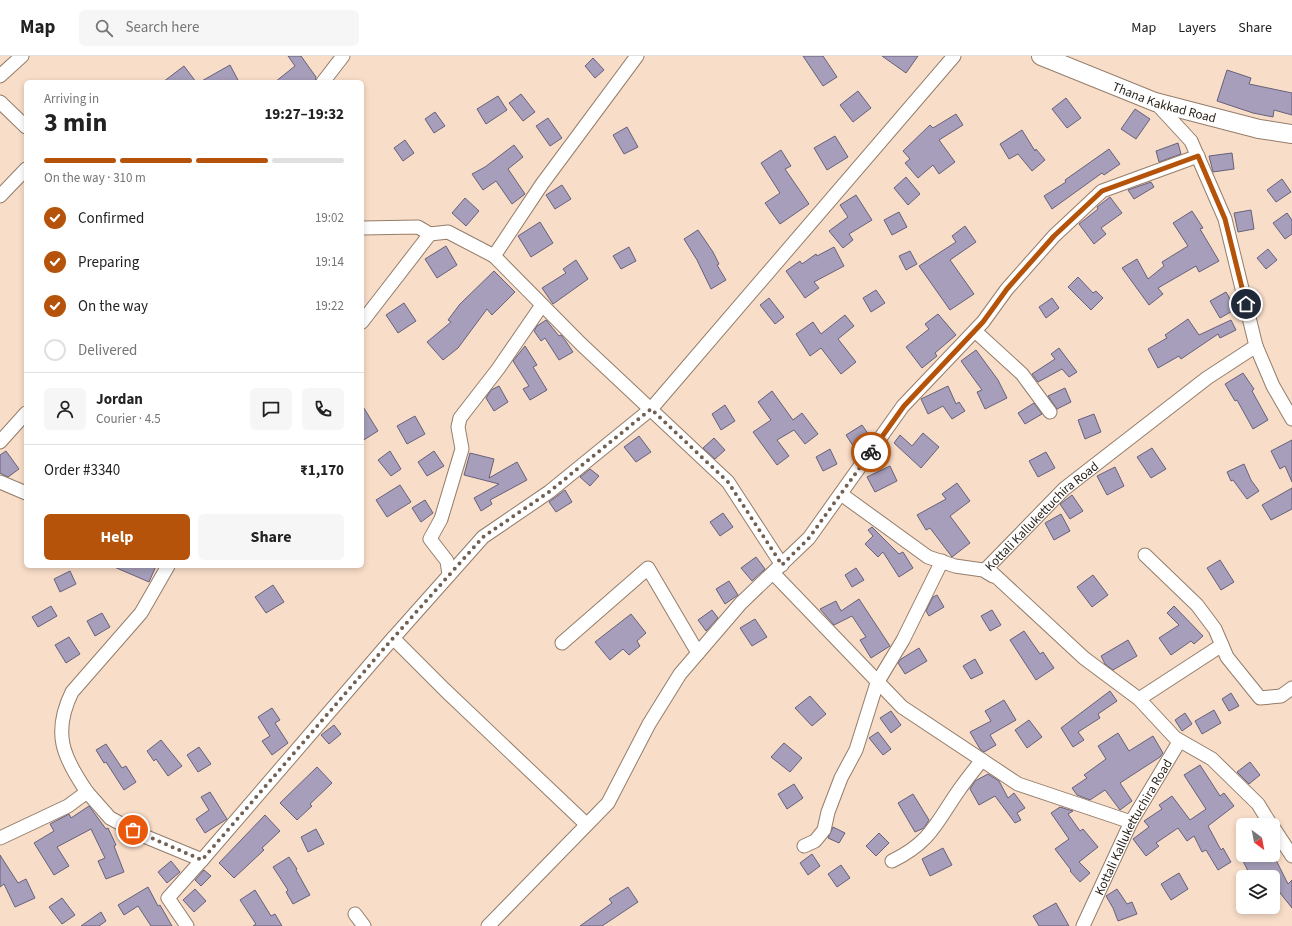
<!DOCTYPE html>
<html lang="en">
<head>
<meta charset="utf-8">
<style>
  body { margin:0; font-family:"Source Sans 3",sans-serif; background:#f6f6f6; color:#222; height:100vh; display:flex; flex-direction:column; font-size:15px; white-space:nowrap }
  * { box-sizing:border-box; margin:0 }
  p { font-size:13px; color:#767676 }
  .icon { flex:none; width:22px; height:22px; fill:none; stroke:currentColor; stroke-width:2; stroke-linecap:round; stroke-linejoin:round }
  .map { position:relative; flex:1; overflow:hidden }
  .drawer { position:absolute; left:24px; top:24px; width:340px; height:488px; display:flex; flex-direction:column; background:#fff; border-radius:6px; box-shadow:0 2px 6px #0003 }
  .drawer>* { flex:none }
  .needle { width:26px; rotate:148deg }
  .controls { position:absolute; left:1236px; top:762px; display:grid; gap:8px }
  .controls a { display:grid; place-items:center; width:44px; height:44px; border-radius:6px; background:#fff; box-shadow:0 2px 6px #0003; font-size:20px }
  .pin { position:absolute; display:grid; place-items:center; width:34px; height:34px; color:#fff; margin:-17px; border:2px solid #fff; border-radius:50%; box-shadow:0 1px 4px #0007 }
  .courier { position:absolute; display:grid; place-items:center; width:40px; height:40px; margin:-20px; border:3px solid #b45309; border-radius:50%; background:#fff; color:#222; box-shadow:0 1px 5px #0007 }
  .headline em { font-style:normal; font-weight:700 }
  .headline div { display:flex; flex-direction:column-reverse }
  .headline { display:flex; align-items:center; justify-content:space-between; height:68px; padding:0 20px }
  h1 { font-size:26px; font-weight:700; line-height:30px }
  .bar { display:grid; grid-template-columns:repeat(4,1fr); gap:6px 4px; align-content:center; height:48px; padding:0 20px }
  .bar i { height:5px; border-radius:3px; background:#e0e0e0 }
  .bar .active { background:#b45309 }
  .bar p { grid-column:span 4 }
  .line { display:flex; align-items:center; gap:10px; padding:0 20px; border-top:1px solid #e0e0e0 }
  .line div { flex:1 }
  .round { display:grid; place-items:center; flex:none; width:42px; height:42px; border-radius:6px; background:#f6f6f6 }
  ol { padding:0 20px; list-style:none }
  li { display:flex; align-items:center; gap:12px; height:44px }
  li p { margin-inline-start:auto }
  li .icon { padding:4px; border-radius:50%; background:#b45309; color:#fff; stroke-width:4 }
  li:last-child { color:#767676 }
  li i { width:22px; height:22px; border:2px solid #e0e0e0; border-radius:50% }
  .primary-button { display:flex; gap:8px; margin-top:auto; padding:8px 20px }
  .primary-button a { flex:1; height:46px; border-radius:6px; background:#b45309; color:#fff; font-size:16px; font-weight:700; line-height:46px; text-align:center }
  .primary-button a+a { background:#f6f6f6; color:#222 }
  header { display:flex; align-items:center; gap:24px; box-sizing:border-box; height:56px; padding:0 20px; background:#fff; border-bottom:1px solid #e0e0e0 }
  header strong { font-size:19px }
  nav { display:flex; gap:22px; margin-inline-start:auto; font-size:14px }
  .search { width:280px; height:36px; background:#f6f6f6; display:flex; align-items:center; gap:10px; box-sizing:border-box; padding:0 14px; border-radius:6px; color:#767676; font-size:15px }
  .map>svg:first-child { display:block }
  .building { fill:#a69eba; stroke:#68617a }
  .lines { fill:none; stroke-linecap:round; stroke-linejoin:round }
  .minor-casing { stroke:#947d6a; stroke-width:15 }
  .secondary-casing { stroke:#947d6a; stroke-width:20 }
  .minor { stroke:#fff; stroke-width:13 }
  .secondary { stroke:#fff; stroke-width:18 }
  .done { stroke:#706154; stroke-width:4; stroke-dasharray:0 7.2 }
  .route { stroke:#b45309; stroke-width:5 }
  .labels { text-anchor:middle; stroke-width:3; stroke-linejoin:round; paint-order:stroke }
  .street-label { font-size:13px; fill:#271e16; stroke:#fff }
</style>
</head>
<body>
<header>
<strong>Map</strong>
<div class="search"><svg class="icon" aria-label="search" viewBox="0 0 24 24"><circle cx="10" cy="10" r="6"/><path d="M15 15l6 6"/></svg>Search here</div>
<nav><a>Map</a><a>Layers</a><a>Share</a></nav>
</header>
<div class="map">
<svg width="1292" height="870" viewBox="0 0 1292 870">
  <rect width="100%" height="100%" fill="#f8ddc8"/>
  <g class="building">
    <path d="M 288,0 L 301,0 L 316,21 L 315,26 L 275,26 L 295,10 Z"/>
    <path d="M 803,0 L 823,0 L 837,21 L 823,30 Z"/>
    <path d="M 882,0 L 918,0 L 906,17 Z"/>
    <path d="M 593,2 L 604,14 L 595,22 L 585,10 Z"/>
    <path d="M 230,9 L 239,26 L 200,26 Z"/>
    <path d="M 184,10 L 196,26 L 163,26 Z"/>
    <path d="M 1227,14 L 1251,22 L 1249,28 L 1292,37 L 1292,59 L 1274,54 L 1273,61 L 1253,57 L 1217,45 Z"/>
    <path d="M 858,35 L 871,52 L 853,66 L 840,49 Z"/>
    <path d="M 521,38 L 535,56 L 523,65 L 509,47 Z"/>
    <path d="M 498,40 L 507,54 L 486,68 L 477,53 Z"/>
    <path d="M 1066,42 L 1081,62 L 1067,72 L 1052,53 Z"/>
    <path d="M 1135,53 L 1150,63 L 1136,83 L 1121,73 Z"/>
    <path d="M 435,56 L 445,70 L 434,77 L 425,63 Z"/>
    <path d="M 956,58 L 963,69 L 939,84 L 955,106 L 939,118 L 933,109 L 918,122 L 905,107 L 910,103 L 903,95 L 930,69 L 933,72 Z"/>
    <path d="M 548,62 L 562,82 L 550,90 L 536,70 Z"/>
    <path d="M 627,71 L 638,91 L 624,98 L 613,79 Z"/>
    <path d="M 1022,74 L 1035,95 L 1036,93 L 1045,104 L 1032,115 L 1018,98 L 1009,103 L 1000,88 Z"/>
    <path d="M 835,80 L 848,101 L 827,114 L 814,92 Z"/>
    <path d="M 405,84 L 414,97 L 403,105 L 394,92 Z"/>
    <path d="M 1178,87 L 1181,98 L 1159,106 L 1156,95 Z"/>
    <path d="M 514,89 L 523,101 L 508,113 L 525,138 L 512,148 L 496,125 L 483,134 L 472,118 L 485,111 Z"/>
    <path d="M 1109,93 L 1120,108 L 1104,119 L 1102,117 L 1052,153 L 1044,140 L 1066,126 L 1065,124 Z"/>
    <path d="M 781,94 L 791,110 L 785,113 L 809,148 L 780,168 L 765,147 L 780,137 L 761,107 Z"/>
    <path d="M 1232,97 L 1234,113 L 1213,116 L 1209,100 Z"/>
    <path d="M 906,121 L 920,138 L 908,149 L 894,132 Z"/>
    <path d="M 1282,123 L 1291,136 L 1276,146 L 1267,134 Z"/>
    <path d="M 1151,126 L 1154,131 L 1134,143 L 1128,134 Z"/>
    <path d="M 562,129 L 571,143 L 555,153 L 546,139 Z"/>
    <path d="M 856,139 L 872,164 L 849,178 L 853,184 L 843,192 L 829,175 L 848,161 L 840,149 Z"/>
    <path d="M 1110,141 L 1122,157 L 1101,172 L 1106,178 L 1094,188 L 1079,168 L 1098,153 L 1097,151 Z"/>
    <path d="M 465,142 L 479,155 L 466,170 L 452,157 Z"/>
    <path d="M 1251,154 L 1254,173 L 1238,176 L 1234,157 Z"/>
    <path d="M 1192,155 L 1203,172 L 1200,173 L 1219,205 L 1199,216 L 1196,210 L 1158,232 L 1163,238 L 1149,249 L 1122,212 L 1137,203 L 1148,223 L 1164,210 L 1162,206 L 1188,190 L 1173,167 Z"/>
    <path d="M 899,156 L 907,171 L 892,179 L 884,164 Z"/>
    <path d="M 1287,157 L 1292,164 L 1292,178 L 1285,183 L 1273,167 Z"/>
    <path d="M 540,166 L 553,187 L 531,201 L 518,180 Z"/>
    <path d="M 965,170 L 976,186 L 950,204 L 974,238 L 950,254 L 919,210 L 956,186 L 952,180 Z"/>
    <path d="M 698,174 L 713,196 L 719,208 L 717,209 L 726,224 L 711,233 L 697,204 L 684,183 Z"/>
    <path d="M 446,190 L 457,209 L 437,222 L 425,203 Z"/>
    <path d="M 629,191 L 636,205 L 621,213 L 613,200 Z"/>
    <path d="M 834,191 L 844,210 L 814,226 L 819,232 L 805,242 L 786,215 L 800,205 L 802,208 L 816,198 L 817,200 Z"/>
    <path d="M 1268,193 L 1277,204 L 1266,213 L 1257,202 Z"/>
    <path d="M 910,195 L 917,208 L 906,214 L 899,200 Z"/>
    <path d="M 576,204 L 588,223 L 553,248 L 542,232 L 566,217 L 563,213 Z"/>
    <path d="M 494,215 L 515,236 L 492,259 L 487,253 L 458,292 L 443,304 L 427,286 L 451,266 L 448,264 L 460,248 Z"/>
    <path d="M 1078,221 L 1093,237 L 1096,235 L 1103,242 L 1091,254 L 1068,231 Z"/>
    <path d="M 876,234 L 885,247 L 871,256 L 863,242 Z"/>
    <path d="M 1226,236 L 1236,253 L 1220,262 L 1210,245 Z"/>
    <path d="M 769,242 L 784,261 L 775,268 L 760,249 Z"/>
    <path d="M 1052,242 L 1059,252 L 1046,262 L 1039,251 Z"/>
    <path d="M 404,247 L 416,265 L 398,277 L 386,259 Z"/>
    <path d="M 938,258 L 956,279 L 935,297 L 937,300 L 922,312 L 906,291 L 929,273 L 925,268 Z"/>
    <path d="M 845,259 L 854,270 L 838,283 L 856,306 L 841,318 L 821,292 L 810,300 L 796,278 L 813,266 L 821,278 Z"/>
    <path d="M 1188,263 L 1199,279 L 1231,264 L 1236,274 L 1220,282 L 1218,278 L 1181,303 L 1179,300 L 1158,312 L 1148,293 L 1167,282 L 1165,279 Z"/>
    <path d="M 546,264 L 559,280 L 561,279 L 565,284 L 573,296 L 559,304 L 545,282 L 541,285 L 534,275 L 537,270 Z"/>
    <path d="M 525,290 L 537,309 L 533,311 L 547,334 L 530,344 L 523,333 L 529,330 L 513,305 Z"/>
    <path d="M 1059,292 L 1077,316 L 1069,321 L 1062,313 L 1038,326 L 1032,318 L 1055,303 L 1051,298 Z"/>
    <path d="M 976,294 L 998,324 L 1007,342 L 985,353 L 977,336 L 982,334 L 961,305 Z"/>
    <path d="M 1243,317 L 1254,333 L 1252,335 L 1268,364 L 1253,373 L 1237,344 L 1235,345 L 1225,328 Z"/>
    <path d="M 499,330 L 508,346 L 494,355 L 486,342 L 491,334 Z"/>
    <path d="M 948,330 L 956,348 L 959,346 L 965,355 L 952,363 L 943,350 L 928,358 L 921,343 Z"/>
    <path d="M 1065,332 L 1071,346 L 1057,353 L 1048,340 Z"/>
    <path d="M 772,335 L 793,364 L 802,357 L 818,378 L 805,388 L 794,374 L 777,384 L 789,400 L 777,409 L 753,376 L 771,364 L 758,346 Z"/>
    <path d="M 1034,347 L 1042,358 L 1025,368 L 1018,357 Z"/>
    <path d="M 362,349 L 378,375 L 362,385 Z"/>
    <path d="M 725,349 L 735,365 L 721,374 L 712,358 Z"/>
    <path d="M 1094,358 L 1101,376 L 1085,383 L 1078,364 Z"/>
    <path d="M 415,360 L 425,378 L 407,388 L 397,370 Z"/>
    <path d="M 862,369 L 871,382 L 855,393 L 846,379 Z"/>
    <path d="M 923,377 L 939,391 L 921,412 L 894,387 L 900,379 L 912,390 Z"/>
    <path d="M 639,380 L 651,396 L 636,406 L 624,391 Z"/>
    <path d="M 714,382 L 725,394 L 715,403 L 703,392 Z"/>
    <path d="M 1292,384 L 1292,426 L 1285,410 L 1280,413 L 1271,395 Z"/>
    <path d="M 1152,392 L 1166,413 L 1151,422 L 1137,401 Z"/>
    <path d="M 830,393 L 837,408 L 823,415 L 816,401 Z"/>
    <path d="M 6,395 L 19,413 L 8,421 L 0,417 L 0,399 Z"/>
    <path d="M 390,395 L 401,413 L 391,420 L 378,404 Z"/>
    <path d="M 434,395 L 444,410 L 427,420 L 418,406 Z"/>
    <path d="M 1046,396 L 1055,412 L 1038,421 L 1029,405 Z"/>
    <path d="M 470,397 L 494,403 L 489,422 L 517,406 L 527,424 L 490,444 L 492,448 L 481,455 L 474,442 L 499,428 L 464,419 Z"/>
    <path d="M 1244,408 L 1251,424 L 1259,435 L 1247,443 L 1233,424 L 1231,425 L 1227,416 Z"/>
    <path d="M 890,410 L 897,425 L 875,436 L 867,421 Z"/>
    <path d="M 1115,411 L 1124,430 L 1107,439 L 1097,420 Z"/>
    <path d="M 590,413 L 599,420 L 590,430 L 580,421 Z"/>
    <path d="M 957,427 L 970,445 L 950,460 L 970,487 L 952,501 L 930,472 L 926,474 L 917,459 L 946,443 L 942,438 Z"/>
    <path d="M 400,429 L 411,446 L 387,461 L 376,444 Z"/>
    <path d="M 1292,432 L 1292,453 L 1271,464 L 1262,449 Z"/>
    <path d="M 565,434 L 572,446 L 556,456 L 549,446 Z"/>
    <path d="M 1072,439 L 1083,455 L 1070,463 L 1060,448 Z"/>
    <path d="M 425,444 L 433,457 L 421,466 L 412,452 Z"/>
    <path d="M 723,457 L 733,471 L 720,480 L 710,466 Z"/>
    <path d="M 1061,458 L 1070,475 L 1054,484 L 1045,467 Z"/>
    <path d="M 872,471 L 899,498 L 903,496 L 913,512 L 899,521 L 883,496 L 878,501 L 865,488 L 873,480 L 868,474 Z"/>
    <path d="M 756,501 L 765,513 L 752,525 L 741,512 Z"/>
    <path d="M 1220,504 L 1234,526 L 1221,534 L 1207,512 Z"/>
    <path d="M 112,510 L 156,510 L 149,526 Z"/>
    <path d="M 856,512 L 864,524 L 852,531 L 845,519 Z"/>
    <path d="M 70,515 L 76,528 L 60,536 L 54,523 Z"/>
    <path d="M 1093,519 L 1108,539 L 1092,551 L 1077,531 Z"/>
    <path d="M 729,525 L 738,539 L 725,548 L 716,533 Z"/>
    <path d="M 273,529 L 284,546 L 266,557 L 255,541 Z"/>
    <path d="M 937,539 L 944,551 L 929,560 L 926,555 L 933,541 Z"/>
    <path d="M 859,543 L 890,590 L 871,602 L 860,584 L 866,581 L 852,560 L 834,569 L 820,553 L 836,545 L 841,555 Z"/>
    <path d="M 51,550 L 57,560 L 38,571 L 32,561 Z"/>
    <path d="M 1174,550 L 1203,580 L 1194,588 L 1191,585 L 1171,599 L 1159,582 L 1179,569 L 1167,557 Z"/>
    <path d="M 712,554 L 718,562 L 706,575 L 698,564 Z"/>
    <path d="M 992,554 L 1001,569 L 990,575 L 981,560 Z"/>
    <path d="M 102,557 L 110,571 L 95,580 L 87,565 Z"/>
    <path d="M 631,558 L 646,577 L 637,585 L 640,590 L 629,599 L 623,593 L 610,604 L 595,586 Z"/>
    <path d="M 755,563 L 767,581 L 752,590 L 740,572 Z"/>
    <path d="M 1024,575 L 1040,598 L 1043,596 L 1054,612 L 1036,624 L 1010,584 Z"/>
    <path d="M 69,581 L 80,598 L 66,607 L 55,589 Z"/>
    <path d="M 1128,584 L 1137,600 L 1113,614 L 1105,608 L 1101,600 Z"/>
    <path d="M 919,592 L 927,605 L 905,618 L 898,607 L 901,603 Z"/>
    <path d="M 975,603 L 983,617 L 971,623 L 963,610 Z"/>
    <path d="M 1110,635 L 1117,645 L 1098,658 L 1100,662 L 1078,676 L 1084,684 L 1073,691 L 1061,672 Z"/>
    <path d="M 1231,637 L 1239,650 L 1229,655 L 1222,643 Z"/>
    <path d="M 810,640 L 826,658 L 812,670 L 795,652 Z"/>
    <path d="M 1004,644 L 1016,664 L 990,679 L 996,689 L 984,696 L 980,693 L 970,676 L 991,665 L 985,655 Z"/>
    <path d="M 272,652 L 280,664 L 275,667 L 288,687 L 272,699 L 262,685 L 270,680 L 258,661 Z"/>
    <path d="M 1214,654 L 1221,667 L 1202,678 L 1195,665 Z"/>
    <path d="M 891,655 L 901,669 L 891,677 L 880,662 Z"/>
    <path d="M 1185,657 L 1192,668 L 1182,675 L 1175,664 Z"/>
    <path d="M 1029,664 L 1042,681 L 1027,692 L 1015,674 Z"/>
    <path d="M 334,669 L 341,678 L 329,688 L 321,679 Z"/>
    <path d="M 878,676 L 891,693 L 883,699 L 869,682 Z"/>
    <path d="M 1118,677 L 1129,695 L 1153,680 L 1163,697 L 1160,701 L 1120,727 L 1132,745 L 1120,754 L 1105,734 L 1090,744 L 1077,739 L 1072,732 L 1087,722 L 1084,719 L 1106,703 L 1098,690 Z"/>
    <path d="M 161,684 L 182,710 L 168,720 L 156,703 L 154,705 L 147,695 Z"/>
    <path d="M 784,687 L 802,702 L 790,716 L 771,701 Z"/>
    <path d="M 106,688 L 122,712 L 126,710 L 136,726 L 124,734 L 106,706 L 104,707 L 96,694 Z"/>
    <path d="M 199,691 L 211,708 L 198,716 L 187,699 Z"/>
    <path d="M 1250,706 L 1260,719 L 1249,728 L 1237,716 Z"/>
    <path d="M 1200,709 L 1220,740 L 1224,737 L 1234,750 L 1208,770 L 1221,794 L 1223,792 L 1231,806 L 1218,814 L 1206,794 L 1202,796 L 1194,780 L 1187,785 L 1178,772 L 1156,787 L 1159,790 L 1146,800 L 1133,783 L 1149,771 L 1144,765 L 1162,753 L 1159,749 L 1172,740 L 1190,764 L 1206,753 L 1184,719 Z"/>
    <path d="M 317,711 L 332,727 L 310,748 L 312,750 L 297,764 L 280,747 Z"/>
    <path d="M 988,718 L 999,725 L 1008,742 L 1014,737 L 1025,752 L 1017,757 L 1021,764 L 1015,767 L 995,740 L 979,749 L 970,733 L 975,725 Z"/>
    <path d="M 794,728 L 803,742 L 787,753 L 778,738 Z"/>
    <path d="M 210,736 L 227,763 L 205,777 L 196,763 L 209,754 L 201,741 Z"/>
    <path d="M 913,738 L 929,764 L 924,772 L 915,776 L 898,747 Z"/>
    <path d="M 89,750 L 106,773 L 108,772 L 116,789 L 114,790 L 124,816 L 106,823 L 98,805 L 105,802 L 91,773 L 57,791 L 69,810 L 54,819 L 34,787 L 54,775 L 50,768 L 69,758 L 71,762 Z"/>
    <path d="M 1060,751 L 1073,755 L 1068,758 L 1080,775 L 1083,773 L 1098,791 L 1079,806 L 1090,817 L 1080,826 L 1070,815 L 1071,814 L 1055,793 L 1069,783 L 1051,757 Z"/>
    <path d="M 265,759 L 280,775 L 262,792 L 264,794 L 234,822 L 219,807 Z"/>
    <path d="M 833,771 L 845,777 L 839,787 L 828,782 Z"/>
    <path d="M 316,773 L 324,788 L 308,796 L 301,781 Z"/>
    <path d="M 879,777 L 889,787 L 876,800 L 866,790 Z"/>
    <path d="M 943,792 L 952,809 L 930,820 L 922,803 Z"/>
    <path d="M 812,798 L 820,810 L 808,819 L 800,807 Z"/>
    <path d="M 0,799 L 18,827 L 26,823 L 35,842 L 15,851 L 4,828 L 0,831 Z"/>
    <path d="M 1240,799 L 1273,798 L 1288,828 L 1292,824 L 1292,852 L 1273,828 L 1273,821 L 1251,821 Z"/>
    <path d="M 289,801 L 297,813 L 296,814 L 310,839 L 293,848 L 286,836 L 288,834 L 273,811 Z"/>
    <path d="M 171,805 L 180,816 L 167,827 L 158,816 Z"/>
    <path d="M 841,809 L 850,822 L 837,831 L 828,818 Z"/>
    <path d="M 204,814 L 211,820 L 201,830 L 195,824 Z"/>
    <path d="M 1179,817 L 1188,833 L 1171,844 L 1161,828 Z"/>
    <path d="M 148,831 L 158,850 L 160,849 L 172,870 L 151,870 L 138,850 L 124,859 L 118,849 Z"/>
    <path d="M 628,831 L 638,846 L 602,870 L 580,870 L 612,847 L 609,843 Z"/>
    <path d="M 195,833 L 206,845 L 194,856 L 183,844 Z"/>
    <path d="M 1117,833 L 1127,848 L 1132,846 L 1137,858 L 1118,865 L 1113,852 L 1106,840 Z"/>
    <path d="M 255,834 L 271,860 L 275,858 L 282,870 L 253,870 L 256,868 L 240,844 Z"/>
    <path d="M 62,842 L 75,859 L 62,868 L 49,851 Z"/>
    <path d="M 1056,847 L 1069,870 L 1039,870 L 1033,860 Z"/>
    <path d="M 101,856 L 106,865 L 99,870 L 81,870 Z"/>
  </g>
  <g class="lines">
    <g class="minor-casing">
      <g id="minor">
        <path d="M 0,20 L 22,0"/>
        <path d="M 323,26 L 343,0"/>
        <path d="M 0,46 L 26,71"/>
        <path d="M 0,140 L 26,113"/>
        <path d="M 362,172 L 418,171 L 430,178"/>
        <path d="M 494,200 L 581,288 L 728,426 L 782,509"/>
        <path d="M 362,266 L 430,178 L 448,176 L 494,200 L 542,128 L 637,0"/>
        <path d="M 975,275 L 1022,318 L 1050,356"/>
        <path d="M 1256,290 L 1273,330 L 1292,363"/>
        <path d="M 0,386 L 26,357"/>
        <path d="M 0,426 L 26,437"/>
        <path d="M 841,438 L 928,501 L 955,510 L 983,514 L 993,520"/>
        <path d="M 1145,499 L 1197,549 L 1215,573 L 1227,601 L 1260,642 L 1281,640 L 1292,632"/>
        <path d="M 773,517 L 902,651 L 1018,728 L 1131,766"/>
        <path d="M 449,519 L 447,505 L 430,483 L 441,463 L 462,393 L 458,371 L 460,362 L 498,313 L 542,249"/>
        <path d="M 393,582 L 445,634 L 586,768"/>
        <path d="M 562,587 L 648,512 L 698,597"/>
        <path d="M 1139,643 L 1222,589"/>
        <path d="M 1177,683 L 1212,703 L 1258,748 L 1271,769"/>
        <path d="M 87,736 L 110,762 L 144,780 L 202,804 L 387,589 L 483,481 L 549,436 L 651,353 L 954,0"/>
        <path d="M 1273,771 L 1292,800"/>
        <path d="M 0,782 L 68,750 L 87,736 C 63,701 52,677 72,636 L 141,557 L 168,510"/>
        <path d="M 804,790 L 815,785 L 824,774 L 828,756 L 841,722 L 856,694 L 877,627 L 903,584 L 942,505"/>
        <path d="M 892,805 C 931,786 936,767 959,734 C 966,724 974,714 982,704"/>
        <path d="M 355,858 L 364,870"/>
        <path d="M 187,870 L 168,842 L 202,804"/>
        <path d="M 488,870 L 608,747 L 649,668 L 680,618 L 741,547 L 809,482 L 903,350 L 983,266 L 1007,233 L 1054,180 L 1102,135 L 1198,100"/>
        <path id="s1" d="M 1083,870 L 1131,766 L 1179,686 L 1139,643 L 1084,602 L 987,512 L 1064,433 L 1207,322 L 1256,290 L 1225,163 L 1191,85 L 1155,46"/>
      </g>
    </g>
    <g class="secondary-casing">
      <g id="secondary">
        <path id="s2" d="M 1041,0 L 1155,46 L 1259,73 L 1292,78"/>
      </g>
    </g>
    <use href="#minor" class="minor"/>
    <use href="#secondary" class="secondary"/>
  </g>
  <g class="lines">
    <path class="done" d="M 133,774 L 202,804 L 387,589 L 483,481 L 549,436 L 651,353 L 728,426 L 782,509 L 809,482 L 871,396"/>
    <path class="route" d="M 871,396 L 904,350 L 983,266 L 1007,233 L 1054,180 L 1102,135 L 1198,100 L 1225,163 L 1246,248"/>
  </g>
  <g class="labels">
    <g class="street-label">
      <text dy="5" stroke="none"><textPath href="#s2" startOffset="132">Thana Kakkad Road</textPath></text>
      <text dy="5" stroke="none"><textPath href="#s1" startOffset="543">Kottali Kallukettuchira Road</textPath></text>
      <text dy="5" stroke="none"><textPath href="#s1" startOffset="111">Kottali Kallukettuchira Road</textPath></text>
    </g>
  </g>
</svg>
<div class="controls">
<a><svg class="needle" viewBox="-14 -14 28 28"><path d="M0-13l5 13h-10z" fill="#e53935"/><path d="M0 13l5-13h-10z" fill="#767676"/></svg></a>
<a><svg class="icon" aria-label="layers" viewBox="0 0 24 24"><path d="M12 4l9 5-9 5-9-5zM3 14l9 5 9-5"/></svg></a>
</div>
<div class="pin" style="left:133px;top:774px;background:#ea580c"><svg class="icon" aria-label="bag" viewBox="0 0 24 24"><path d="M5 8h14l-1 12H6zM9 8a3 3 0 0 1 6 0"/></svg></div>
<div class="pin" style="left:1246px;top:248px;background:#1f2937"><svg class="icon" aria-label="home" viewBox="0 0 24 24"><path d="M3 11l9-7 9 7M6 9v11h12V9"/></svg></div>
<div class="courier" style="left:871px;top:396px"><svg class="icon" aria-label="bike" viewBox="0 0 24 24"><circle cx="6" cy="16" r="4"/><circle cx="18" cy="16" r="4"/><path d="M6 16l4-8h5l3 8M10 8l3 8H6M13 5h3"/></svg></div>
<section class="drawer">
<div class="headline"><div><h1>3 min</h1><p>Arriving in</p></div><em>19:27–19:32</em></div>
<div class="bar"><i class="active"></i><i class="active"></i><i class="active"></i><i></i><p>On the way · 310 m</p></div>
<ol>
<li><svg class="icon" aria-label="check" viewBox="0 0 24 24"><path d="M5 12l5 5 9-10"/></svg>Confirmed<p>19:02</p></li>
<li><svg class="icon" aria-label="check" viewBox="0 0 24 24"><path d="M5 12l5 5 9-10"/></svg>Preparing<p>19:14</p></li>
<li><svg class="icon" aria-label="check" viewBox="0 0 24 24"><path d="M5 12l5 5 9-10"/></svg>On the way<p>19:22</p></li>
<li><i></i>Delivered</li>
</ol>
<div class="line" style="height:72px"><a class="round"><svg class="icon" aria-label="person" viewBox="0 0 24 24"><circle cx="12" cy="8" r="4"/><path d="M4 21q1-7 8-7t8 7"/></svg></a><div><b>Jordan</b><p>Courier · 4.5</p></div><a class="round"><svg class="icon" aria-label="chat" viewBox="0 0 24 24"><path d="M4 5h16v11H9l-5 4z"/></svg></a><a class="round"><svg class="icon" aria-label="phone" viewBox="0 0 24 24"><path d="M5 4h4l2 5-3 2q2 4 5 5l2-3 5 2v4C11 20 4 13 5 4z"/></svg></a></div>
<div class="line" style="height:52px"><div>Order #3340</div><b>₹1,170</b></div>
<div class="primary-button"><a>Help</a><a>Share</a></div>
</section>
</div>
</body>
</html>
